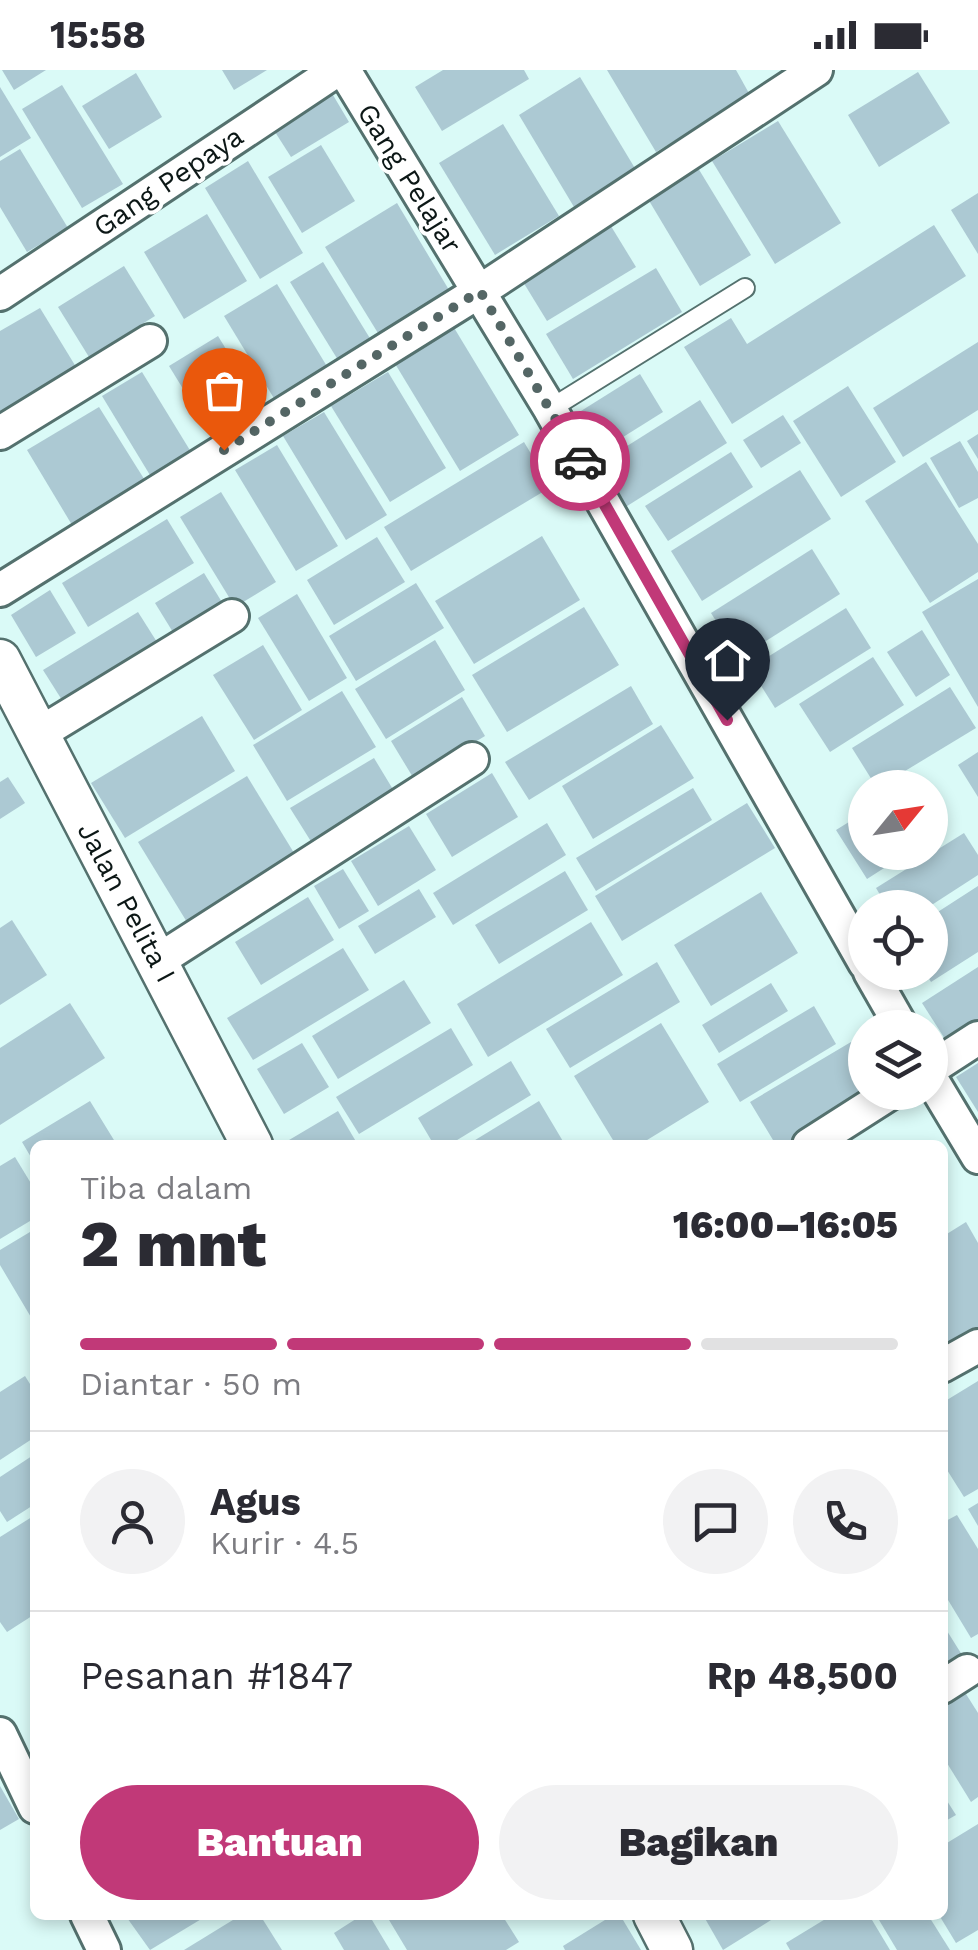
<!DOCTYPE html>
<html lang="id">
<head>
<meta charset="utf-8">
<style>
  body { margin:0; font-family:"Work Sans",sans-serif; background:#f2f2f3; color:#2b2b33; height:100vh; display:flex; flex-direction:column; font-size:38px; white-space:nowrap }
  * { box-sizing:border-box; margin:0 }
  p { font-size:32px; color:#7c7c81 }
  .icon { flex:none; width:55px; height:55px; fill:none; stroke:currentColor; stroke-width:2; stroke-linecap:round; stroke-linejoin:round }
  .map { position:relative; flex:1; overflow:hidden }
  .drawer { position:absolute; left:30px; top:1070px; width:918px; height:780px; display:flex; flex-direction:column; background:#fff; border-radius:15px; box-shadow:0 5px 15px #0003 }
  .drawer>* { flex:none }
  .needle { width:65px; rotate:60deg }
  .buttons { position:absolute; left:848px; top:700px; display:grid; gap:20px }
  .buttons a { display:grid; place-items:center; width:100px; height:100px; border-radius:50%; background:#fff; box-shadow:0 5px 15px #0003; font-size:50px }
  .pin { position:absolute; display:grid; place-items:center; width:85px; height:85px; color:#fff; margin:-102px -42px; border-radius:50% 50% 50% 0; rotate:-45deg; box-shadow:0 0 10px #0007 }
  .pin .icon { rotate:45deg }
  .courier { position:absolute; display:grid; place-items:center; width:100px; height:100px; margin:-50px; border:8px solid #c13978; border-radius:50%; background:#fff; color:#222; box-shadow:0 2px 12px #0007 }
  .overview em { font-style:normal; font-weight:800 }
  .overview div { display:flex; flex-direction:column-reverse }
  .overview { display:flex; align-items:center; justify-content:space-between; height:170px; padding:0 50px }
  h1 { font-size:65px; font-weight:800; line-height:75px }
  .bar { display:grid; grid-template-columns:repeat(4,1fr); gap:15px 10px; align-content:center; height:120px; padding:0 50px }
  .bar i { height:12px; border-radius:8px; background:#e1e1e2 }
  .bar .current { background:#c13978 }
  .bar p { grid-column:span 4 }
  .line { display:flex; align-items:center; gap:25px; padding:0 50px; border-top:2px solid #e1e1e2 }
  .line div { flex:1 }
  .round { display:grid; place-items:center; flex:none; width:105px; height:105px; border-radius:52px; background:#f2f2f3 }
  .action { display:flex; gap:20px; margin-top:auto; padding:20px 50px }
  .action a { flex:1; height:115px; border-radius:60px; background:#c13978; color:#fff; font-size:40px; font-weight:800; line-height:115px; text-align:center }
  .action a+a { background:#f2f2f3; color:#2b2b33 }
  .status { display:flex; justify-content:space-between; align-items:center; height:70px; padding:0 50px; background:#fff; direction:ltr }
  .status svg { height:28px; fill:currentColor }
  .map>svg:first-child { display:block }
  .building { fill:#acc9d3 }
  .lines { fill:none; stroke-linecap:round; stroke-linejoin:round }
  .service-casing { stroke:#54716e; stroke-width:22 }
  .minor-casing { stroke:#54716e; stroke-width:38 }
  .tertiary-casing { stroke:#54716e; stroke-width:45 }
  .service { stroke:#fff; stroke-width:18 }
  .minor { stroke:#fff; stroke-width:32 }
  .tertiary { stroke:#fff; stroke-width:40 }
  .done { stroke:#546665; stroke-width:10; stroke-dasharray:0 18 }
  .route { stroke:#c13978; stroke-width:12 }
  .labels { text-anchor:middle; stroke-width:8; stroke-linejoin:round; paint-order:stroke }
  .street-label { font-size:28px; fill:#0c1716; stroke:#fff }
</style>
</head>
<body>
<div class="status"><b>15:58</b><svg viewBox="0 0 49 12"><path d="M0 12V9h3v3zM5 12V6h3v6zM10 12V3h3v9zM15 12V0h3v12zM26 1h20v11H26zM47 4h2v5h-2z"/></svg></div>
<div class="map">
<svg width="978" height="1880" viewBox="0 0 978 1880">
  <rect width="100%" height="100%" fill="#dafaf7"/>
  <g class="building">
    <path d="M 2,0 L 46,0 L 14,20 Z"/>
    <path d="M 222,0 L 267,0 L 234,20 Z"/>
    <path d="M 443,0 L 524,0 L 529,9 L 442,61 L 415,17 Z"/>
    <path d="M 607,0 L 736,0 L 750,25 L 656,82 Z"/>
    <path d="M 918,2 L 950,53 L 879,97 L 848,45 Z"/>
    <path d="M 136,3 L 162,47 L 109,79 L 82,36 Z"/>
    <path d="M 580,7 L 636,100 L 574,137 L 519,45 Z"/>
    <path d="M 62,15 L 123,114 L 82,138 L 22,39 Z"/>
    <path d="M 327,15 L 349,52 L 291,87 L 268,51 Z"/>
    <path d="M 0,17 L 31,68 L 0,87 Z"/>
    <path d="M 778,51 L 841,153 L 775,194 L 712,91 Z"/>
    <path d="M 503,54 L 559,146 L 495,185 L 439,93 Z"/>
    <path d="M 321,75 L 355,131 L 302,163 L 268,107 Z"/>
    <path d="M 20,79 L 68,158 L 27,182 L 0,137 L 0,91 Z"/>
    <path d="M 248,91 L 303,183 L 260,209 L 205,118 Z"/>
    <path d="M 698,98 L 751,185 L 700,216 L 648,129 Z"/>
    <path d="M 978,123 L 978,184 L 951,140 Z"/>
    <path d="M 397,133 L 452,225 L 381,268 L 325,177 Z"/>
    <path d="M 207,144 L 247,211 L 184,249 L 144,182 Z"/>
    <path d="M 606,148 L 636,197 L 547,251 L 517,202 Z"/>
    <path d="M 934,155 L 966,206 L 732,354 L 684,277 L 731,248 L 747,274 Z"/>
    <path d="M 323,192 L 371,270 L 338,290 L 290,212 Z"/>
    <path d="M 124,196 L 155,246 L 89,287 L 58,237 Z"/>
    <path d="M 656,198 L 682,242 L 573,309 L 546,264 Z"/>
    <path d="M 277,214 L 331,303 L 278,335 L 224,246 Z"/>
    <path d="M 40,238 L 84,310 L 0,361 L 0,261 Z"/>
    <path d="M 453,256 L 519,365 L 460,401 L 394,292 Z"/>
    <path d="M 218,266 L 261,336 L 212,366 L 169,296 Z"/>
    <path d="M 978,272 L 978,340 L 903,387 L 873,338 Z"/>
    <path d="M 142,302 L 199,395 L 159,420 L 102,326 Z"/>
    <path d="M 388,302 L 446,398 L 390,432 L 331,336 Z"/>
    <path d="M 640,304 L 663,342 L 588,389 L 565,351 Z"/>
    <path d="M 848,316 L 896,392 L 841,427 L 793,351 Z"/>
    <path d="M 700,330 L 727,373 L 624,438 L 597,395 Z"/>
    <path d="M 99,337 L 151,420 L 78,465 L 27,380 Z"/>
    <path d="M 324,342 L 387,445 L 346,470 L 283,366 Z"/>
    <path d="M 783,345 L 801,373 L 761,398 L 743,370 Z"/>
    <path d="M 978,364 L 978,389 L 967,371 Z"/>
    <path d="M 960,371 L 978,402 L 978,428 L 959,438 L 930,388 Z"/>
    <path d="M 524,372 L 551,417 L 411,501 L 384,457 Z"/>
    <path d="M 277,375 L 338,476 L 296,501 L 235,400 Z"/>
    <path d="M 731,382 L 753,417 L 668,471 L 645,436 Z"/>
    <path d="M 926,392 L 978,474 L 978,502 L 930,533 L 865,431 Z"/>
    <path d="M 800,400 L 831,449 L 702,531 L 671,481 Z"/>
    <path d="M 221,422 L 276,512 L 235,537 L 180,447 Z"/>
    <path d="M 167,449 L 194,493 L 88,557 L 62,513 Z"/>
    <path d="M 542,466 L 580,530 L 474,594 L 435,531 Z"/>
    <path d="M 377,467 L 405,512 L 334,555 L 307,510 Z"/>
    <path d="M 812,479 L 840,524 L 739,588 L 711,543 Z"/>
    <path d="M 204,503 L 228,542 L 179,572 L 155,533 Z"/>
    <path d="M 978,509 L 978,637 L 922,542 Z"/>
    <path d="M 416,513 L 444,558 L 356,611 L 329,566 Z"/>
    <path d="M 50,520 L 76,563 L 36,587 L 11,545 Z"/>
    <path d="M 297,524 L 347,608 L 309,631 L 258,548 Z"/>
    <path d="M 584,537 L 619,595 L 507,662 L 472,605 Z"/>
    <path d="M 846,538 L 871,578 L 775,638 L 750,598 Z"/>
    <path d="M 138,542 L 162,580 L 67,638 L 43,600 Z"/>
    <path d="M 922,560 L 950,605 L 916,627 L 887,582 Z"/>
    <path d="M 435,570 L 465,620 L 386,669 L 355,619 Z"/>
    <path d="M 263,575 L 302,640 L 254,670 L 213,605 Z"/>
    <path d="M 873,587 L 904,635 L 830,682 L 799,634 Z"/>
    <path d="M 631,616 L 653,654 L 529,730 L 505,692 Z"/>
    <path d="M 950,617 L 976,658 L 877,718 L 852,678 Z"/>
    <path d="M 342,621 L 376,677 L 287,731 L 253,675 Z"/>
    <path d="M 462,627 L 485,666 L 414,709 L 391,671 Z"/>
    <path d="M 202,646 L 235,701 L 125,768 L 91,713 Z"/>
    <path d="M 661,655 L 694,708 L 593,769 L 562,716 Z"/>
    <path d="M 978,682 L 978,727 L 958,695 Z"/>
    <path d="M 374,688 L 400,731 L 317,781 L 290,738 Z"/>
    <path d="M 492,703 L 518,747 L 452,787 L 426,744 Z"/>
    <path d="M 247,706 L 302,796 L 193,862 L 138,772 Z"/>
    <path d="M 8,707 L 25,733 L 0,749 L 0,712 Z"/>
    <path d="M 693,718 L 712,750 L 596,821 L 576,788 Z"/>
    <path d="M 747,733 L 775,778 L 622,871 L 595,826 Z"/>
    <path d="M 865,742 L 865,782 L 909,782 L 867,809 L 836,760 Z"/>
    <path d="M 547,753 L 566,785 L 453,855 L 433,823 Z"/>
    <path d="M 409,756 L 436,800 L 378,836 L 351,791 Z"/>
    <path d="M 964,763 L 978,785 L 978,805 L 927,838 L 888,838 L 876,818 Z"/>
    <path d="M 343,799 L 369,841 L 339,859 L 314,816 Z"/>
    <path d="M 565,801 L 588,840 L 499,894 L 475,855 Z"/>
    <path d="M 978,816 L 978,882 L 931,912 L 925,902 L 930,902 L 930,847 Z"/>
    <path d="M 419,819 L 436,847 L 375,884 L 358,856 Z"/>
    <path d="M 761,822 L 798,883 L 711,936 L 674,875 Z"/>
    <path d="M 308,827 L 334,870 L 261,915 L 235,872 Z"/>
    <path d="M 12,850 L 47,905 L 0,935 L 0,858 Z"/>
    <path d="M 591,852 L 623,905 L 488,987 L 457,934 Z"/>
    <path d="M 343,878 L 369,920 L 253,990 L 227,948 Z"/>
    <path d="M 657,892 L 680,932 L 570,998 L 546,959 Z"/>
    <path d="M 978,897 L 978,964 L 952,980 L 922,933 Z"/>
    <path d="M 404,910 L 431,953 L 338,1009 L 312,966 Z"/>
    <path d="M 771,913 L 788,941 L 719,983 L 702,955 Z"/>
    <path d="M 70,933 L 105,988 L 0,1055 L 0,978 Z"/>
    <path d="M 814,936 L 836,974 L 740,1032 L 717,994 Z"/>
    <path d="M 661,953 L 709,1032 L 639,1075 L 616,1075 L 574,1006 Z"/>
    <path d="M 451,958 L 473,995 L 359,1064 L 336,1027 Z"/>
    <path d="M 851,972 L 865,995 L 865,1022 L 880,1022 L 792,1075 L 776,1075 L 750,1032 Z"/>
    <path d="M 302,973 L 329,1017 L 284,1044 L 257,999 Z"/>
    <path d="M 511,991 L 531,1025 L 449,1075 L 434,1075 L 418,1048 Z"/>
    <path d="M 978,993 L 978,1042 L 956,1007 Z"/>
    <path d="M 90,1031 L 117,1075 L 35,1075 L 35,1094 L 22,1072 Z"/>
    <path d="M 539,1031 L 564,1073 L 560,1075 L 467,1075 Z"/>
    <path d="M 338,1041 L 358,1075 L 286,1075 L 284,1073 Z"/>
    <path d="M 15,1087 L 35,1120 L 35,1148 L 0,1169 L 0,1096 Z"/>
    <path d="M 966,1152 L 978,1173 L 978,1264 L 942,1285 L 942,1167 Z"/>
    <path d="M 35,1159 L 35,1254 L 0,1195 L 0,1180 Z"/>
    <path d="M 25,1306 L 35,1322 L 35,1367 L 0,1390 L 0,1322 Z"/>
    <path d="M 978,1311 L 978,1419 L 964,1427 L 942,1392 L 942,1333 Z"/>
    <path d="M 35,1384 L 35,1434 L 7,1452 L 0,1441 L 0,1407 Z"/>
    <path d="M 978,1433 L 978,1456 L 968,1439 Z"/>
    <path d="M 35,1445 L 35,1544 L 7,1562 L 0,1552 L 0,1467 Z"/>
    <path d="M 957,1445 L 978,1479 L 978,1564 L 971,1568 L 942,1520 L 942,1453 Z"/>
    <path d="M 942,1553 L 964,1588 L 942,1600 Z"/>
    <path d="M 966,1624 L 978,1643 L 978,1727 L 971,1732 L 942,1685 L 942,1638 Z"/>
    <path d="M 0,1716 L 19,1749 L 0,1760 Z"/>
    <path d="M 942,1723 L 956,1745 L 942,1753 Z"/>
    <path d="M 978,1754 L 978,1860 L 956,1873 L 939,1845 L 942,1776 Z"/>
    <path d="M 125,1845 L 208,1845 L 150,1880 Z"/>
    <path d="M 241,1845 L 260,1845 L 282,1880 L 184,1880 Z"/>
    <path d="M 362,1845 L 369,1845 L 390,1880 L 344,1880 L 334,1863 Z"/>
    <path d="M 386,1845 L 502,1845 L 519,1872 L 506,1880 L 407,1880 Z"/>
    <path d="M 613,1845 L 620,1845 L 641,1880 L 565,1880 L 563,1876 Z"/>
    <path d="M 703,1845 L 779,1845 L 723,1880 Z"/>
    <path d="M 832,1845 L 869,1845 L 890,1880 L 790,1880 L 786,1873 Z"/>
    <path d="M 876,1845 L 928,1845 L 950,1880 L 897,1880 Z"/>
  </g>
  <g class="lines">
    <g class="service-casing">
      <path id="service" d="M 550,339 L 745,218"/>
    </g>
    <g class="minor-casing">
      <g id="minor">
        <path d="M 344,0 L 550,339 L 865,893"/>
        <path d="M 0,224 L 337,0"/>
        <path d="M 0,363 L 150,271"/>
        <path d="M 0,520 L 480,221 L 816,0"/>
        <path d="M 37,665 L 232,546"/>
        <path d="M 159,890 L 472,689"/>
        <path d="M 870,902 L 902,958"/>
        <path d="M 930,999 L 978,968"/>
        <path d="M 930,1007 L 978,1087"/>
        <path d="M 809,1075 L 892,1022"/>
        <path d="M 942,1296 L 978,1276"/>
        <path d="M 942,1617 L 967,1601"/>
        <path d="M 0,1664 L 35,1737"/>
        <path d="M 87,1845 L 104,1880"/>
      </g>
    </g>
    <g class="tertiary-casing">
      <g id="tertiary">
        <path d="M 0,590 L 252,1075"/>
        <path d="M 654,1845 L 672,1880"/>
      </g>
    </g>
    <use href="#service" class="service"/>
    <use href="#minor" class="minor"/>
    <use href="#tertiary" class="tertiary"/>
  </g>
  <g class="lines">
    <path class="done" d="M 224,380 L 480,221 L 580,391"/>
    <path class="route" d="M 580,391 L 727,650"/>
  </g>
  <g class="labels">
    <g class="street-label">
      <text transform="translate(410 108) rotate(58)" y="10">Gang Pelajar</text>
      <text transform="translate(168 111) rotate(-34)" y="10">Gang Pepaya</text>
      <text transform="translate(127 832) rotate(62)" y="10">Jalan Pelita I</text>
    </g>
  </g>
</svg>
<div class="buttons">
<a><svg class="needle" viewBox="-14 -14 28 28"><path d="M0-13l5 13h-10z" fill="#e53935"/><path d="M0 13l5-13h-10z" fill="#7c7c81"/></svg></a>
<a><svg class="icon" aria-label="locate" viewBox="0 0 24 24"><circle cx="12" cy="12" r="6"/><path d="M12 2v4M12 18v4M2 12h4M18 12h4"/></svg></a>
<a><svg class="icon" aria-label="layers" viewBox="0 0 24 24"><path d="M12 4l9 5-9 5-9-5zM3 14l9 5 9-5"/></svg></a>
</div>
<div class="pin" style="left:224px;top:380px;background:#ea580c"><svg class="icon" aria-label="bag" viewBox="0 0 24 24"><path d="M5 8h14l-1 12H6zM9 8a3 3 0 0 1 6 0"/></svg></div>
<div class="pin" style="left:727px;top:650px;background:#1f2937"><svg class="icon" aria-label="home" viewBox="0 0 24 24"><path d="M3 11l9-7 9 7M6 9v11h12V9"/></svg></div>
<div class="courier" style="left:580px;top:391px"><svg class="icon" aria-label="car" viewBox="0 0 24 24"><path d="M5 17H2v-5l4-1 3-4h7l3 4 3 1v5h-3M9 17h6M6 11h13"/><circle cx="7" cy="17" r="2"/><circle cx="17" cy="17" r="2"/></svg></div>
<section class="drawer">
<div class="overview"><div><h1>2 mnt</h1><p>Tiba dalam</p></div><em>16:00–16:05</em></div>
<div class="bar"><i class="current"></i><i class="current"></i><i class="current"></i><i></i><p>Diantar · 50 m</p></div>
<div class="line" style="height:180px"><a class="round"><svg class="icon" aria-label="person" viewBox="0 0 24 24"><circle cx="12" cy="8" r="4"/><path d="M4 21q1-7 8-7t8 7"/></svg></a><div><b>Agus</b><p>Kurir · 4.5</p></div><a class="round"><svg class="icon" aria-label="chat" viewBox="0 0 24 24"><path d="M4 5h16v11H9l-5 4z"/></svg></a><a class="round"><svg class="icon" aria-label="phone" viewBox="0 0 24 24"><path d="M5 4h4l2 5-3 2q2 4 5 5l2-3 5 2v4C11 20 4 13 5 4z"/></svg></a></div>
<div class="line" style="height:130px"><div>Pesanan #1847</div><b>Rp 48,500</b></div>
<div class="action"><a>Bantuan</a><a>Bagikan</a></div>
</section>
</div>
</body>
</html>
